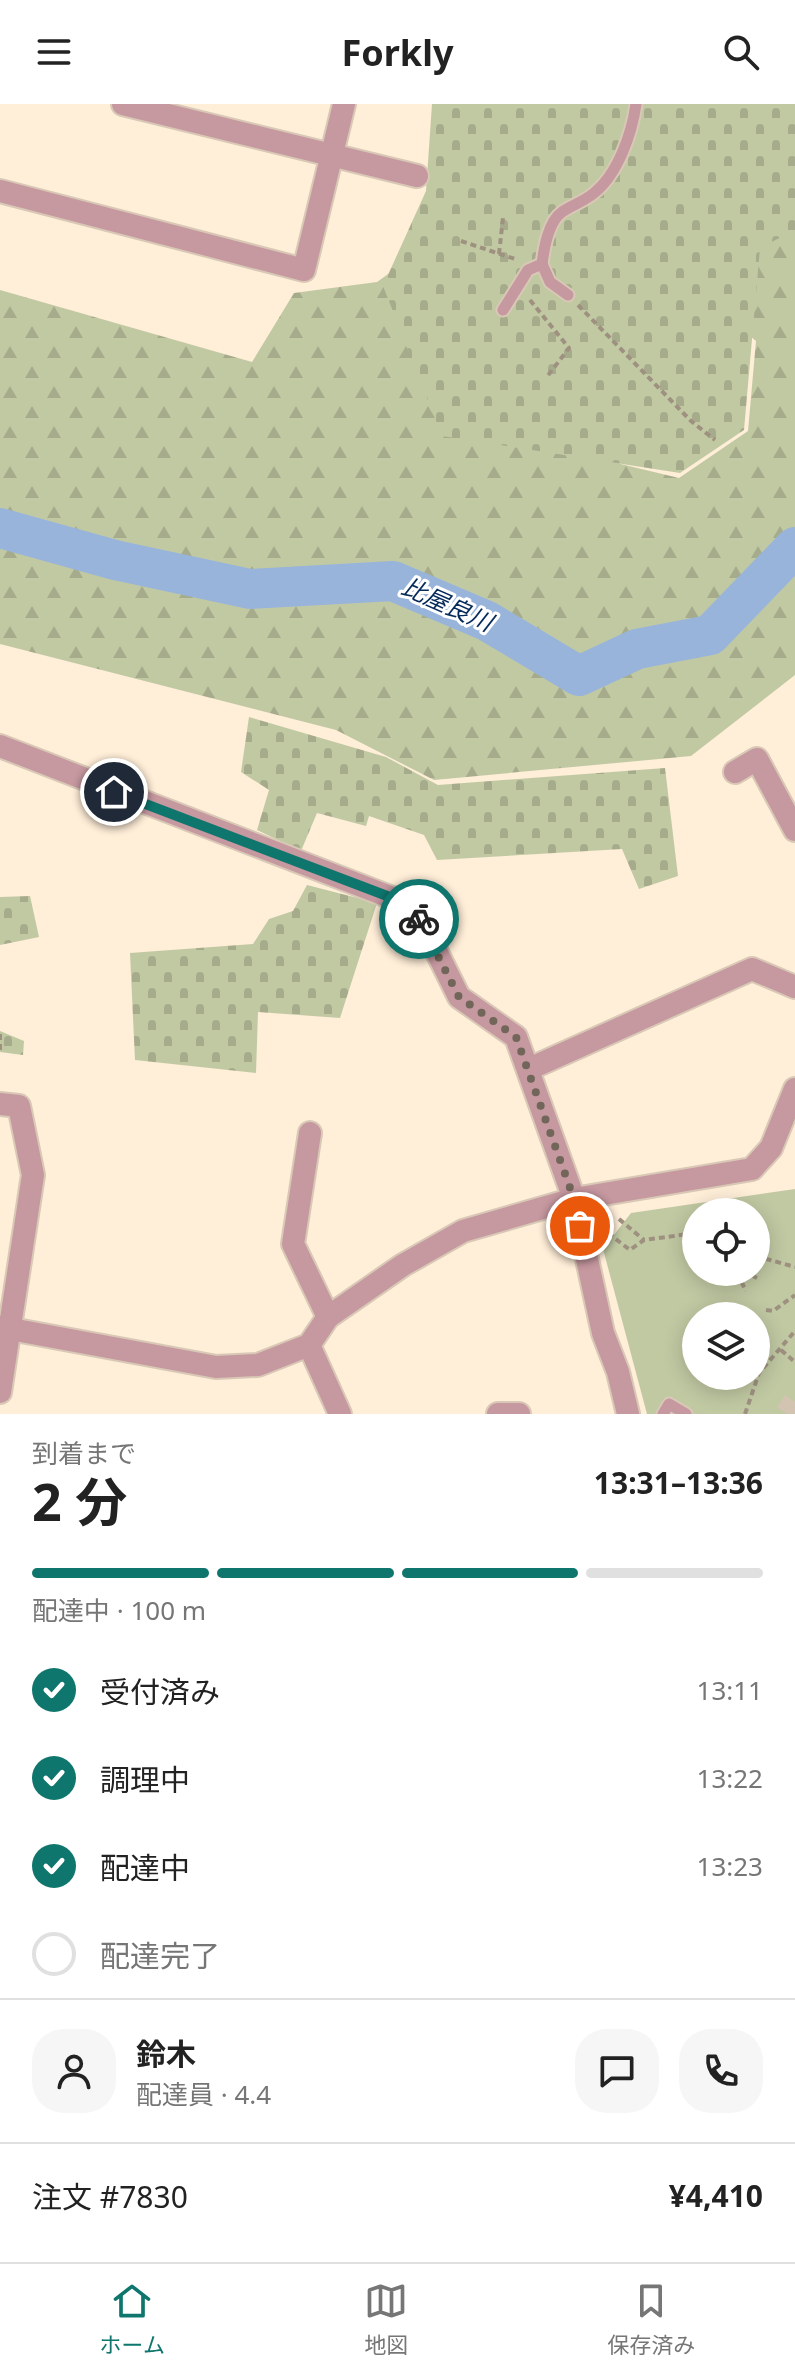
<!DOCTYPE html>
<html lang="ja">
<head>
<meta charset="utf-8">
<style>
  body { margin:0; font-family:"Noto Sans","Noto Sans JP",sans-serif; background:#f6f6f6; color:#222; height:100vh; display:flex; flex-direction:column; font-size:30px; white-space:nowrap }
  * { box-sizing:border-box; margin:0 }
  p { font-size:26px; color:#767676 }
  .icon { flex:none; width:44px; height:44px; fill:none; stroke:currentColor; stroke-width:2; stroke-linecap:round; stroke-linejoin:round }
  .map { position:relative; height:1310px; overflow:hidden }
  .details { display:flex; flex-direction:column; background:#fff; flex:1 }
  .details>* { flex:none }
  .fabs { position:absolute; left:682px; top:1094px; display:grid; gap:16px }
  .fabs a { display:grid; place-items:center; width:88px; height:88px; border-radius:50%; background:#fff; box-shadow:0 4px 20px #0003; font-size:40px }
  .pin { position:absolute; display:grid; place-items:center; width:68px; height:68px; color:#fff; margin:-34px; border:4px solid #fff; border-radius:50%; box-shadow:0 2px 8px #0007 }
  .courier { position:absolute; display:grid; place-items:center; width:80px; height:80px; margin:-40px; border:6px solid #0f766e; border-radius:50%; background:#fff; color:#222; box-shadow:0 2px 10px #0007 }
  .summary em { font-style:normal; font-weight:700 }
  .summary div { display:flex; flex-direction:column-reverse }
  .summary { display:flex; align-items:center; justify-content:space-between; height:136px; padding:0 32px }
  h1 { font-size:52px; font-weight:700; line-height:60px }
  .bar { display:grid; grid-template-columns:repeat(4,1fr); gap:12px 8px; align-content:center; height:96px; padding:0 32px }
  .bar i { height:10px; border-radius:6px; background:#e0e0e0 }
  .bar .selected { background:#0f766e }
  .bar p { grid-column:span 4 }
  .line { display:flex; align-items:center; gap:20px; padding:0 32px; border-top:2px solid #e0e0e0 }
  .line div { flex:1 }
  .round { display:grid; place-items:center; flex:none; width:84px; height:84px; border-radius:32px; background:#f6f6f6 }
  ol { padding:0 32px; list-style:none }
  li { display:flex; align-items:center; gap:24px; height:88px }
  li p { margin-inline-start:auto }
  li .icon { padding:8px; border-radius:50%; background:#0f766e; color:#fff; stroke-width:4 }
  li:last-child { color:#767676 }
  li i { width:44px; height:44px; border:4px solid #e0e0e0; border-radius:50% }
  header { display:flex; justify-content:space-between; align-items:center; height:104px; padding:0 32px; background:#fff; font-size:36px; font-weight:700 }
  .tabs { display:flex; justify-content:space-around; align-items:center; height:112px; border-top:2px solid #e0e0e0; background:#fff; font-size:22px; color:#767676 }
  .tabs a { display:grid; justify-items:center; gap:4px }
  .tabs .selected { color:#0f766e }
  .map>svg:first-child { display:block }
  .forest { fill:url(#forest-firs) }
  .cemetery { fill:url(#cemetery-stones) }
  .park { fill:#c1c9a3; fill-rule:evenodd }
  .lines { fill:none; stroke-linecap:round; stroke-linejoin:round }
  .river { stroke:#98b4db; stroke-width:40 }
  .highway-tunnel { stroke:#d3c4b1; stroke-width:24; stroke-dasharray:24 12; stroke-linecap:butt }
  .lane-casing { stroke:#d8c8b5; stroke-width:15 }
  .street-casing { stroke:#d8c8b5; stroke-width:26 }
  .path { stroke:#9e9180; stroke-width:4; stroke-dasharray:6 4; stroke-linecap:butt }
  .lane { stroke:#c698a0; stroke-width:11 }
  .street { stroke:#c698a0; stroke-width:22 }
  .done { stroke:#716659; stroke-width:8; stroke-dasharray:0 14.4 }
  .route { stroke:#0f766e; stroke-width:10 }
  .labels { text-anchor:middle; stroke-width:6; stroke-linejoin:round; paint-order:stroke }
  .water-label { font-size:24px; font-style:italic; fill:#062b5a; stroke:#fff }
</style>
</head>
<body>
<header><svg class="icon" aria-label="menu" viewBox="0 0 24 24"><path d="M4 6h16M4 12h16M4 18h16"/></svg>Forkly<svg class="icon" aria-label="search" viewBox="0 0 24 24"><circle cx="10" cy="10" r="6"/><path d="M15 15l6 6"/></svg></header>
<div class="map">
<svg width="795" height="1310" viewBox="0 0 795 1310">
  <defs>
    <pattern id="forest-firs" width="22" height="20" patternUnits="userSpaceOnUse" patternTransform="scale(2)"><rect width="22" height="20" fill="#c1c9a3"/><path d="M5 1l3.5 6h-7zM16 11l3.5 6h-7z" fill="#a6ac8b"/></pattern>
    <pattern id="cemetery-stones" width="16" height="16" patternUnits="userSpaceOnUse" patternTransform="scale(2)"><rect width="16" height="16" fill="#c1c9a3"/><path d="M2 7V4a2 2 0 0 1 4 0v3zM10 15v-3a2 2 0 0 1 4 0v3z" fill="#a6ac8b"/></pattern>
  </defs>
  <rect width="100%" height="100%" fill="#ffeed8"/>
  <path class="forest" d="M 795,88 L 795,571 L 691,652 L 434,676 L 336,626 L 0,540 L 0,186 L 252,258 L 294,189 L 377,178 L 402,160 L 483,327 L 679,374 L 748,327 L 756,237 L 661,159 Z"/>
  <g class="cemetery">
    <path d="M 432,0 L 795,0 L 795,126 L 760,144 L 744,326 L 680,369 L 442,332 L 383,182 L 426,87 Z"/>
    <path d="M 249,613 L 386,653 L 438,681 L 665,664 L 678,772 L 639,785 L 622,745 L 437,756 L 424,731 L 369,712 L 366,722 L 317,709 L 301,747 L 257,726 L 269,686 L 241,668 Z"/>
    <path d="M 307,781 L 377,799 L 340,914 L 258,908 L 256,969 L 135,956 L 130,849 L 253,840 L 269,815 L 293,807 Z"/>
    <path d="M 30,792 L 39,833 L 0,841 L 0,793 Z"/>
    <path d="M 0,927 L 24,937 L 23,951 L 0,948 Z"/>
  </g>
  <path class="park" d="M 795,1085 L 795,1310 L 647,1310 L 603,1145 L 631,1109 ZM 696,1108 L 756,1108 L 756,1168 L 696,1168 ZM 696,1212 L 756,1212 L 756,1272 L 696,1272 Z"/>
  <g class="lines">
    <path class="river" d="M 0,424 L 115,456 L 250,485 L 393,477 L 487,517 L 579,572 L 637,545 L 710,531 L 795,443"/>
    <path class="highway-tunnel" d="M 787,1310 L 795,1298"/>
    <g class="lane-casing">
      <g id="lane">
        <path d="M 542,160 L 550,178 L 568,191"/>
        <path d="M 503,206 L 528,166 L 542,160 C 544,144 548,118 562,108 C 572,101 585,97 594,89 C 618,70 632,29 636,0"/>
        <path d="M 663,1310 L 669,1300 L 686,1310"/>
      </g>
    </g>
    <g class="street-casing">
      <g id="street">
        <path d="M 123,0 L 417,72"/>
        <path d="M 0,87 L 304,166 L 344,0"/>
        <path d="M 0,642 L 403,798 L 422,818 L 459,893 L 516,933 L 574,1095 L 603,1229 L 618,1268 L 628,1310"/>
        <path d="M 735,668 L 757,655 L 795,726"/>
        <path d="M 529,965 L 752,865 L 795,883"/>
        <path d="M 0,1000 L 19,1002 L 33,1071 L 0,1288"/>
        <path d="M 310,1029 L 293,1140 L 328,1213"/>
        <path d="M 0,1223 L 216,1263 L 258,1261 L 309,1241 L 328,1213 L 403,1161 L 463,1127 L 574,1095 L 752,1065 L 771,1044 L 795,985"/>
        <path d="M 309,1241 L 340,1310"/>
        <path d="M 498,1310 L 519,1310"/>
      </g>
    </g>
    <g class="path">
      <path d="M 461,137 L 515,155"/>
      <path d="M 499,150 L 503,114"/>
      <path d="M 530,196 L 569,244 L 546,274"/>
      <path d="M 578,201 L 691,317 L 715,336"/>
      <path d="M 0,930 L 0,946"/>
      <path d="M 619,1115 L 644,1136"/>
      <path d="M 608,1129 L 630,1146 L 644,1136 L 696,1129"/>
      <path d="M 756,1152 L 795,1163"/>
      <path d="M 744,1168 L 742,1179 L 746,1187"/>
      <path d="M 744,1168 L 757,1174"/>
      <path d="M 766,1206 L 773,1207 L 795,1191"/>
      <path d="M 781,1246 L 795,1258"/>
      <path d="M 745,1310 L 759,1269 L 795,1227"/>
    </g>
    <use href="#lane" class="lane"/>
    <use href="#street" class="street"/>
  </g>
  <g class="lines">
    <path class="done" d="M 419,815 L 459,893 L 516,933 L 574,1095 L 580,1122"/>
    <path class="route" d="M 114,688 L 403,798 L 419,815"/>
  </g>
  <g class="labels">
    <g class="water-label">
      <text transform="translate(447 501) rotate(24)" y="8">比屋良川</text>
    </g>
  </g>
</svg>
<div class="fabs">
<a><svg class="icon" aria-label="locate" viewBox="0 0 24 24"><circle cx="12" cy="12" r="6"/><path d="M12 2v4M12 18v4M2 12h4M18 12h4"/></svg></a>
<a><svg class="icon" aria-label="layers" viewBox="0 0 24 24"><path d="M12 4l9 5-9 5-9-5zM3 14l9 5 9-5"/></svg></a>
</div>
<div class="pin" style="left:580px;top:1122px;background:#ea580c"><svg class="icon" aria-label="bag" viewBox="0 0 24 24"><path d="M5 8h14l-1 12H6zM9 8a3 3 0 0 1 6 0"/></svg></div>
<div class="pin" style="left:114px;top:688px;background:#1f2937"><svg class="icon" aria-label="home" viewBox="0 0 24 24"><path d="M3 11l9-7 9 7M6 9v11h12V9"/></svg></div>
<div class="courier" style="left:419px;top:815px"><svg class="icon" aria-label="bike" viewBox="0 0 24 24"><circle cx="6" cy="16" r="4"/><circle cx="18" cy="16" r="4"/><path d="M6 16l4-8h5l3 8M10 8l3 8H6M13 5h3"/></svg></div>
</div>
<section class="details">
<div class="summary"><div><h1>2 分</h1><p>到着まで</p></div><em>13:31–13:36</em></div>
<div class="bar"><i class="selected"></i><i class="selected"></i><i class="selected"></i><i></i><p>配達中 · 100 m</p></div>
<ol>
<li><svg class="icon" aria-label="check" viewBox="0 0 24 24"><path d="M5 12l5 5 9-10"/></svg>受付済み<p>13:11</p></li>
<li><svg class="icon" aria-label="check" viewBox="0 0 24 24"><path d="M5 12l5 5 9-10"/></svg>調理中<p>13:22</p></li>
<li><svg class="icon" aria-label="check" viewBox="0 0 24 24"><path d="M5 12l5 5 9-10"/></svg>配達中<p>13:23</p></li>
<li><i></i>配達完了</li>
</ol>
<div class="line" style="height:144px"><a class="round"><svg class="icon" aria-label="person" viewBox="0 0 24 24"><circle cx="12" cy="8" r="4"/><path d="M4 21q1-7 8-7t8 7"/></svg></a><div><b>鈴木</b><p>配達員 · 4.4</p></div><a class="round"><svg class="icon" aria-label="chat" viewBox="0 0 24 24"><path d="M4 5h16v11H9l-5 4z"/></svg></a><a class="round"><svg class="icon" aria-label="phone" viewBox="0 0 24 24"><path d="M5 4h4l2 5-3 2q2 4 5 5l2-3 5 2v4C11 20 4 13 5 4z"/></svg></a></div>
<div class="line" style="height:104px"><div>注文 #7830</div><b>¥4,410</b></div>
</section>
<nav class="tabs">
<a class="selected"><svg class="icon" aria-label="home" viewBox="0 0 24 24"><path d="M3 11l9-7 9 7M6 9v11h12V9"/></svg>ホーム</a>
<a><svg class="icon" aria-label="map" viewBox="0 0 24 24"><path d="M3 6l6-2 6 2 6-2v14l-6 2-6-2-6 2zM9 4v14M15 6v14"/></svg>地図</a>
<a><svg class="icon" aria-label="saved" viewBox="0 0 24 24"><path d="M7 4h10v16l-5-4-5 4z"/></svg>保存済み</a>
</nav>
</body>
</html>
